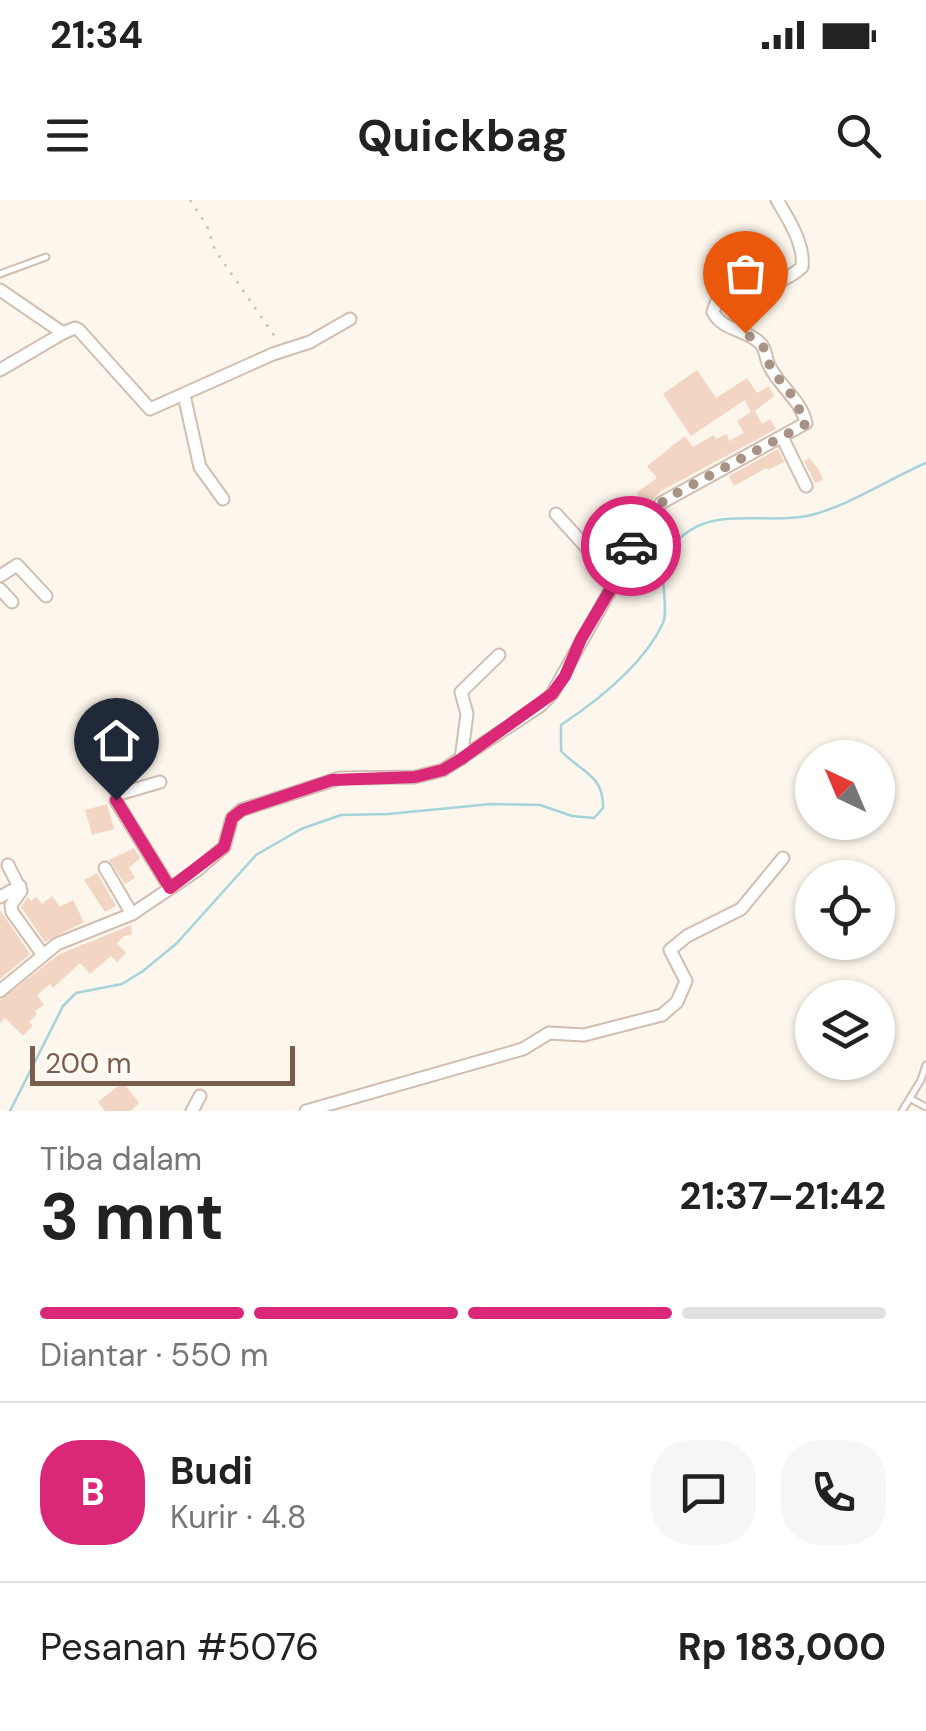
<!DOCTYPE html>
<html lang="id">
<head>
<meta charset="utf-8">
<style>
  body { margin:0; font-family:"DM Sans",sans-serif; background:#f6f6f6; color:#222; height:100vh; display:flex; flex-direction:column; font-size:38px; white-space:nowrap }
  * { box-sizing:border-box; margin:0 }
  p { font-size:32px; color:#767676 }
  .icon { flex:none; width:55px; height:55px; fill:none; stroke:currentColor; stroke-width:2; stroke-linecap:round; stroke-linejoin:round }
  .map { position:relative; height:911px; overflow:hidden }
  .drawer { display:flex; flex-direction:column; background:#fff; flex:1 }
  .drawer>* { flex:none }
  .needle { width:65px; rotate:316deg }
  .fabs { position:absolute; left:795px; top:540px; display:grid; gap:20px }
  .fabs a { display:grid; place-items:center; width:100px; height:100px; border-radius:50%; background:#fff; box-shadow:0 2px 8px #0004; font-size:50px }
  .scale { position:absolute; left:30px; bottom:25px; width:265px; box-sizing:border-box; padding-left:10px; border:5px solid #7a5c4d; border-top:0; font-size:28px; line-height:35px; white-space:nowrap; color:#7a5c4d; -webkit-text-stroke:8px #fffaf3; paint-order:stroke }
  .pin { position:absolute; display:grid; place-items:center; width:85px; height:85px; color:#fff; margin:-102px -42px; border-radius:50% 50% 50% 0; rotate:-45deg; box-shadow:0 0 10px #0007 }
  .pin .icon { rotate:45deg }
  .courier { position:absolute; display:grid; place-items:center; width:100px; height:100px; margin:-50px; border:8px solid #db2777; border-radius:50%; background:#fff; color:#222; box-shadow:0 2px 12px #0007 }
  .headline em { font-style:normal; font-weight:700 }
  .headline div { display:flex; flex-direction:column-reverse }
  .headline { display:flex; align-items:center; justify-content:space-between; height:170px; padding:0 40px }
  h1 { font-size:65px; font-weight:700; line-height:75px }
  .bar { display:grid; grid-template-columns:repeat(4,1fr); gap:15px 10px; align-content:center; height:120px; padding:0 40px }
  .bar i { height:12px; border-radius:8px; background:#e0e0e0 }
  .bar .active { background:#db2777 }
  .bar p { grid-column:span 4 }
  .line { display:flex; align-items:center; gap:25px; padding:0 40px; border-top:2px solid #e0e0e0 }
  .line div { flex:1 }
  .round { display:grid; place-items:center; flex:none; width:105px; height:105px; border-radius:40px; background:#f6f6f6 }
  .status { display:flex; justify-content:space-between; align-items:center; height:70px; padding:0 50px; background:#fff; direction:ltr }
  .status svg { height:28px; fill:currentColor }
  header { display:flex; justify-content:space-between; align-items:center; height:130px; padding:0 40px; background:#fff; font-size:45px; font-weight:700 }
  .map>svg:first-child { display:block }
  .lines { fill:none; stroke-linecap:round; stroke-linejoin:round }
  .stream { stroke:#a5d3da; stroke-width:2.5 }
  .building { fill:#f3d5c3 }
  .service-casing { stroke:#d1beb0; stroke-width:9 }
  .minor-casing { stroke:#d1beb0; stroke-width:15 }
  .path { stroke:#d9b8a5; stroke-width:2.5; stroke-dasharray:2.5 8; stroke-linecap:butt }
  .service { stroke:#fff; stroke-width:5 }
  .minor { stroke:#fff; stroke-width:11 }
  .done { stroke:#a89285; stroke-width:10; stroke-dasharray:0 18 }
  .route { stroke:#db2777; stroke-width:12 }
</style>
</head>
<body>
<div class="status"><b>21:34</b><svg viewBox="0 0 49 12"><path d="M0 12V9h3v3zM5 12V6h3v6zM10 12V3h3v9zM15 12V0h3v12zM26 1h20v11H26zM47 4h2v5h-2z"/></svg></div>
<header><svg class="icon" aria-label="menu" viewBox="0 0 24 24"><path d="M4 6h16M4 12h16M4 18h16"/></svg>Quickbag<svg class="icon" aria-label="search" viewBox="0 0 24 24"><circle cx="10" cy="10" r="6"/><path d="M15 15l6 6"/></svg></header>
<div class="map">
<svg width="926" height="911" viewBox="0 0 926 911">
  <rect width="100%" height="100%" fill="#fdf6ec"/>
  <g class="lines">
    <path class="stream" d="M 10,911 L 63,806 L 76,793 L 122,784 L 143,771 L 177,743 L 256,655 L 301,629 L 341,615 L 388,614 L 491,604 L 540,605 L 572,616 L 594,618 L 603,608 C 604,575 581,572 561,551 L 561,525 C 597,501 644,464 663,423 C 671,404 652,368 676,342 C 711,304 762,325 807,316 C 845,308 889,279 926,263"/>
  </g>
  <g class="building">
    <path d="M 697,170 L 716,198 L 747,178 L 757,193 L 769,186 L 774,196 L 755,211 L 762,224 L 770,219 L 776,229 L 661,291 L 647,305 L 636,293 L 657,278 L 647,266 L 685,236 L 693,247 L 714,235 L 716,239 L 727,234 L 729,241 L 744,233 L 737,221 L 751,212 L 745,200 L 691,236 L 663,194 Z"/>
    <path d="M 778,249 L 784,262 L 768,270 L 766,268 L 734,286 L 729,276 Z"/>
    <path d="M 809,258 L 819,270 L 823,280 L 815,283 L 804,261 Z"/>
    <path d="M 107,604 L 114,629 L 92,635 L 85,610 Z"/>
    <path d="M 134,648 L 140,658 L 129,668 L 135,678 L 125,684 L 109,660 Z"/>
    <path d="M 97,673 L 116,706 L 105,712 L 84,680 Z"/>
    <path d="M 52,696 L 60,707 L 73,700 L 84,722 L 45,742 L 21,707 L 28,697 L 31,701 L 36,697 L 42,704 Z"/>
    <path d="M 0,710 L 30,754 L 0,779 Z"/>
    <path d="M 131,725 L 132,735 L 124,736 L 117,743 L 126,753 L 117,762 L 111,756 L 90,774 L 80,763 L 53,788 L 50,784 L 37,795 L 44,805 L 35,811 L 37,814 L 29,822 L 33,825 L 23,836 L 5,818 L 0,823 L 0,800 L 60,754 Z"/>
    <path d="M 123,882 L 139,903 L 130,911 L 105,911 L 98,902 Z"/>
  </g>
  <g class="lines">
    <g class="service-casing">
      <g id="service">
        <path d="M 0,74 L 46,57"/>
        <path d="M 911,899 L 926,907"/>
        <path d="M 902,911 L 921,880 L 926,865"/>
      </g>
    </g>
    <g class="minor-casing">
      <g id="minor">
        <path d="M 0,90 L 63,133 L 75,128 L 79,130 L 150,209 L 273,154 L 310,142 L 350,119"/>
        <path d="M 0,170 L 63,133"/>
        <path d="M 184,195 L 200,267 L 223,299"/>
        <path d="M 782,237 L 806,286"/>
        <path d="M 556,314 L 616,380"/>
        <path d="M 0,376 L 17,365 L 46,396"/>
        <path d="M 0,389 L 12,402"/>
        <path d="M 461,559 L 467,514 L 461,492 L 499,455"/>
        <path d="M 160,582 L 119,594 L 116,601 L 170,688"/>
        <path d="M 8,665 L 21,691 L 11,705 L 12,712 L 43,755"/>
        <path d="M 105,668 L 132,714"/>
        <path d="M 0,697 L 20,686"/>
        <path d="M 0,791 L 57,744 L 132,714 L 196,671 L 224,647 L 232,618 L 241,610 L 340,578 L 415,577 L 443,570 L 540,506 L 552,494 L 616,380 L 625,356 L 661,303 L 806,223 C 801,199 777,185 768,163 C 765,155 766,148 759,142 C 744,129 722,130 713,112 L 717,101 C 744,87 779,89 802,67 C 805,45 788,18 777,0"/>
        <path d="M 192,911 L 200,896"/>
        <path d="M 306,911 L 523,849 L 549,833 L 584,835 L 662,815 L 677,802 L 686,781 L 670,750 L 687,736 L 741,709 L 783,658"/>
      </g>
    </g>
    <path class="path" d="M 190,0 L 207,26 L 215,50 L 278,141"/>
    <use href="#service" class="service"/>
    <use href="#minor" class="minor"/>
  </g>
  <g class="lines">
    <path class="done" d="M 631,346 L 664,300 L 806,224 L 794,198 L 771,169 L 763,146 L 745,133"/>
    <path class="route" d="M 116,600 L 170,688 L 224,647 L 232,618 L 242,610 L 332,580 L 415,577 L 443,570 L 461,559 L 552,494 L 565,476 L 581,439 L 616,380 L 631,346"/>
  </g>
</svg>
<div class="fabs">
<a><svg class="needle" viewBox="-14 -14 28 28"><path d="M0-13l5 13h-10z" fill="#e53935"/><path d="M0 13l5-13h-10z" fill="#767676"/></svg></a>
<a><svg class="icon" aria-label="locate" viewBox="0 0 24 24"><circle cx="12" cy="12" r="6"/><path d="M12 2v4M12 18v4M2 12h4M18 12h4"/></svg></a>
<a><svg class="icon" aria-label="layers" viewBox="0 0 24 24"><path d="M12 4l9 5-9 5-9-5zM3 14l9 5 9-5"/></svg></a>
</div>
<div class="scale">200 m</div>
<div class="pin" style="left:745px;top:133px;background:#ea580c"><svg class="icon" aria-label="bag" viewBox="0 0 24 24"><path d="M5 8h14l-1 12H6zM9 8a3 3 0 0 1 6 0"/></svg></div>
<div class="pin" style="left:116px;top:600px;background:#1f2937"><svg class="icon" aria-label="home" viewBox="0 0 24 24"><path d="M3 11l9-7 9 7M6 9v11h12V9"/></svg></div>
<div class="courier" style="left:631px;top:346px"><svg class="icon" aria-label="car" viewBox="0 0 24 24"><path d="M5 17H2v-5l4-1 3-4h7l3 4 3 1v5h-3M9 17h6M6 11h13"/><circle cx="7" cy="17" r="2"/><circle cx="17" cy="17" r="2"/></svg></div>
</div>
<section class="drawer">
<div class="headline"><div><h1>3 mnt</h1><p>Tiba dalam</p></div><em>21:37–21:42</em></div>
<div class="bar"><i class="active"></i><i class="active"></i><i class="active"></i><i></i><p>Diantar · 550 m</p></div>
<div class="line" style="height:180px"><b class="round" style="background:#db2777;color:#fff">B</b><div><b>Budi</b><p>Kurir · 4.8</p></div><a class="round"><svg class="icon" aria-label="chat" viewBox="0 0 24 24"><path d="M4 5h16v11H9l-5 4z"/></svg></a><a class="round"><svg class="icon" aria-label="phone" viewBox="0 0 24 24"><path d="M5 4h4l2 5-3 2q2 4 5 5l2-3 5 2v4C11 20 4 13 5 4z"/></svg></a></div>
<div class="line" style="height:130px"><div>Pesanan #5076</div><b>Rp 183,000</b></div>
</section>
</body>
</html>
